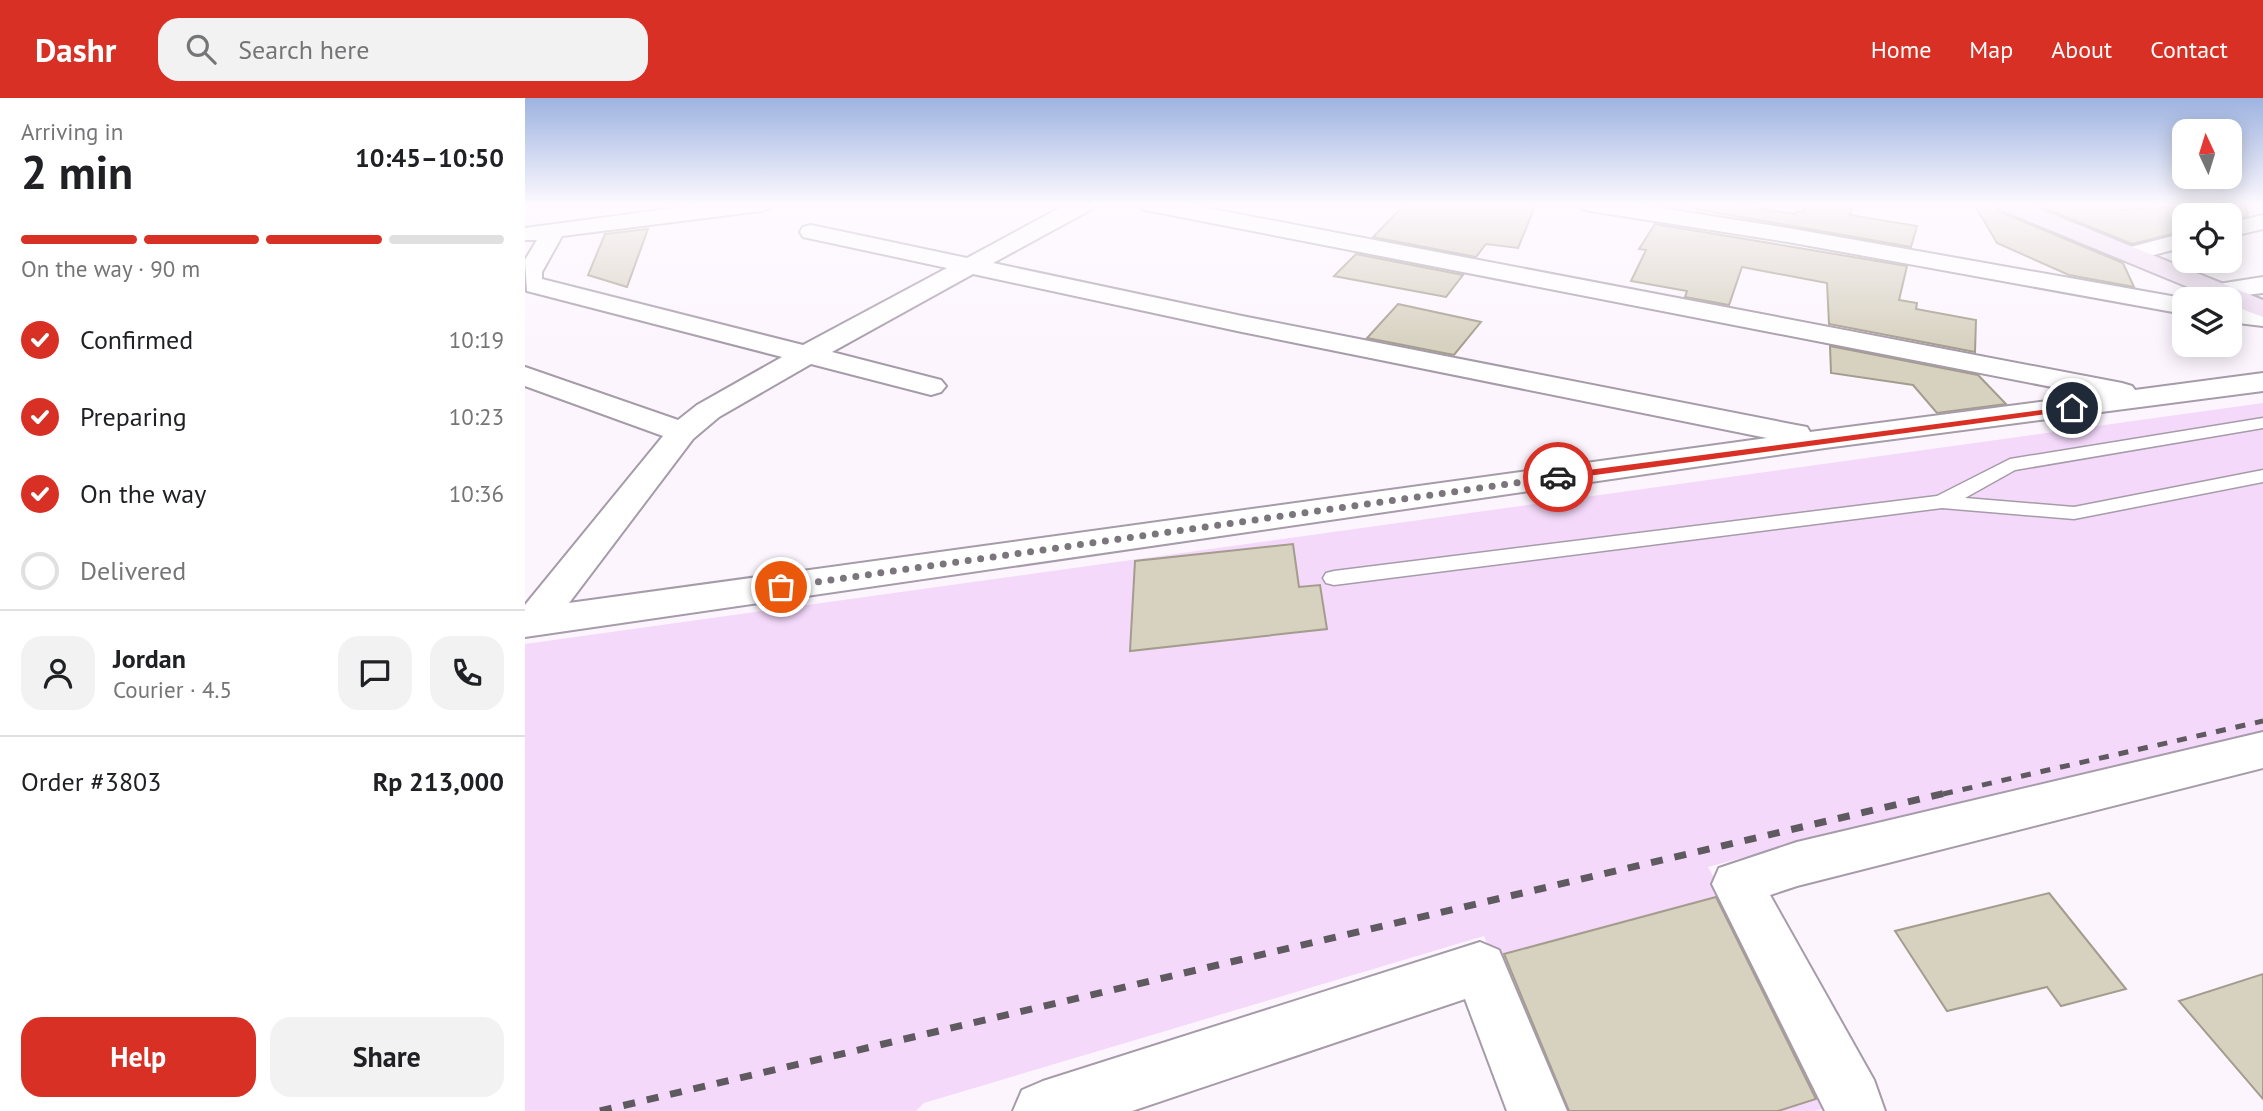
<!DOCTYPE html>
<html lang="en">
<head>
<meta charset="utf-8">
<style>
  body { margin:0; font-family:"PT Sans",sans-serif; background:#f2f2f2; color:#202124; height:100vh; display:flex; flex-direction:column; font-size:26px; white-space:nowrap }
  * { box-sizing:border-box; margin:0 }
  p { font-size:23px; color:#757577 }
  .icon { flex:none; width:38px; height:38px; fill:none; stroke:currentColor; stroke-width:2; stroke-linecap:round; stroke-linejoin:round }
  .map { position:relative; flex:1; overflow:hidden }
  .details { display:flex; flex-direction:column; background:#fff; width:525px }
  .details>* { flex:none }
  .needle { width:46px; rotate:356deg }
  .fabs { position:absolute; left:1647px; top:21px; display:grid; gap:14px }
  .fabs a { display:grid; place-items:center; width:70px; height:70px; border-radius:14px; background:#fff; box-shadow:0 4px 18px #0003; font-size:35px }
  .pin { position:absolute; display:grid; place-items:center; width:60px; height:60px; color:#fff; margin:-30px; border:4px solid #fff; border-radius:50%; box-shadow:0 2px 7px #0007 }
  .courier { position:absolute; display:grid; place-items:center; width:70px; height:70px; margin:-35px; border:5px solid #d93025; border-radius:50%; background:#fff; color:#222; box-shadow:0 2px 9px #0007 }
  .head em { font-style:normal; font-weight:800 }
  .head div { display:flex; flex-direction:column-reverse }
  .head { display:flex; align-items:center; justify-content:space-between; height:119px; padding:0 21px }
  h1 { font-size:46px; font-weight:800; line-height:52px }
  .bar { display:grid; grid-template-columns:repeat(4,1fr); gap:10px 7px; align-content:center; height:84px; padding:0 21px }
  .bar i { height:9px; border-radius:5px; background:#e0e0e0 }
  .bar .current { background:#d93025 }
  .bar p { grid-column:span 4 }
  .line { display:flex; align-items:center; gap:18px; padding:0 21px; border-top:2px solid #e0e0e0 }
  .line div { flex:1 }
  .round { display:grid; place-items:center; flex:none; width:74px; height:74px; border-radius:21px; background:#f2f2f2 }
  ol { padding:0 21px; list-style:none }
  li { display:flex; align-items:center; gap:21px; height:77px }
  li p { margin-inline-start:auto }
  li .icon { padding:7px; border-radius:50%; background:#d93025; color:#fff; stroke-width:4 }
  li:last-child { color:#757577 }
  li i { width:38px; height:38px; border:4px solid #e0e0e0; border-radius:50% }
  .cta { display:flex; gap:14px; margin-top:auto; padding:14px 21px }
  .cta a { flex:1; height:80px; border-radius:21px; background:#d93025; color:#fff; font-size:28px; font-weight:800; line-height:80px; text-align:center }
  .cta a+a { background:#f2f2f2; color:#202124 }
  header { display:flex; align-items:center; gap:42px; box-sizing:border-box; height:98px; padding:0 35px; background:#d93025; color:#fff }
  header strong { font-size:33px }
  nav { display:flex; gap:38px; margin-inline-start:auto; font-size:24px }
  .search { width:490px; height:63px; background:#f2f2f2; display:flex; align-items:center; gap:18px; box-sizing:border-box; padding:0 24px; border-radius:21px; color:#757577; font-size:26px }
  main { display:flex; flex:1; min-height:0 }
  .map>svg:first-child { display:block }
  .green { fill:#f4d9fb }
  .building { fill:#d7d1c0; stroke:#a49d8d; stroke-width:2 }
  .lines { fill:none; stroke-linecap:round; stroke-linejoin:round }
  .service-casing { stroke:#a69ba9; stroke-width:3 }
  .minor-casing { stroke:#a69ba9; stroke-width:4 }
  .secondary-casing { stroke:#a69ba9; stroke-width:4 }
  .service { fill:#fff; fill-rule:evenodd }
  .minor { fill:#fff; fill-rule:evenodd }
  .secondary { fill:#eeddf2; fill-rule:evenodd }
  .rail-far1 { stroke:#5f5a60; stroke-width:5; stroke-dasharray:10 10; stroke-linecap:butt }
  .rail { stroke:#5f5a60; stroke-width:7; stroke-dasharray:12 12; stroke-linecap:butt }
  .route { fill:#d93025 }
  .done { stroke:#7b757c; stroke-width:7; stroke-dasharray:0 12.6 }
</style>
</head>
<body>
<header>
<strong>Dashr</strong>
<div class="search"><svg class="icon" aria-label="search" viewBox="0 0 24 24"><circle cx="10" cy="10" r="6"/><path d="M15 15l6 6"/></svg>Search here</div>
<nav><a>Home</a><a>Map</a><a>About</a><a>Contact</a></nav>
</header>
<main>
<section class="details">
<div class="head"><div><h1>2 min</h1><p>Arriving in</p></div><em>10:45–10:50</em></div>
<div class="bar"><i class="current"></i><i class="current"></i><i class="current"></i><i></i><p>On the way · 90 m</p></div>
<ol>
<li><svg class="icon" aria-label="check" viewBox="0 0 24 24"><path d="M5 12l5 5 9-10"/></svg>Confirmed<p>10:19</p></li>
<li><svg class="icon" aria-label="check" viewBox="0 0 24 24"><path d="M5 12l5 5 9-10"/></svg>Preparing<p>10:23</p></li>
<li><svg class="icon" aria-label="check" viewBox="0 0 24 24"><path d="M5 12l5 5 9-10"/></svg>On the way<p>10:36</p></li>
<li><i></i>Delivered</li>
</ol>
<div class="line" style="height:126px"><a class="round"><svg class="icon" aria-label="person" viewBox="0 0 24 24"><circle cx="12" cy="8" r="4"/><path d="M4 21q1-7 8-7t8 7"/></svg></a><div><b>Jordan</b><p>Courier · 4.5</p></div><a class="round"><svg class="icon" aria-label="chat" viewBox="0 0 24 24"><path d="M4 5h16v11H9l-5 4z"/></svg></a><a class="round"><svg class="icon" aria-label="phone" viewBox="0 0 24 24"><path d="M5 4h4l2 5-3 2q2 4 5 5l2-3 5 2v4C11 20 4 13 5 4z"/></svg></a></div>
<div class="line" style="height:91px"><div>Order #3803</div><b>Rp 213,000</b></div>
<div class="cta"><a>Help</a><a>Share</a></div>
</section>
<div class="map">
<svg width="1738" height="1013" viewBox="0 0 1738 1013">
  <rect width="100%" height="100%" fill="#fcf5fe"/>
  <path class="green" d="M 1738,305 L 1738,635 L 1294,739 L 1183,769 L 1316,1005 L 1290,1013 L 1030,1013 L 959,838 L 399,1005 L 391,1013 L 0,1013 L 0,546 Z"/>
  <g class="building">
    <path d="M 880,106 L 1011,106 L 993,150 L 961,146 L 951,159 L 848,139 Z"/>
    <path d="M 1142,106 L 1204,106 L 1271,116 L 1272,113 L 1278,114 L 1281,106 L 1327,106 L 1325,117 L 1392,128 L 1386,149 Z"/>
    <path d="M 1449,106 L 1469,106 L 1473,113 L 1598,165 L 1609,189 L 1544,177 L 1472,145 Z"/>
    <path d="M 1510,106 L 1584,106 L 1594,112 L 1721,106 L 1723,118 L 1704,122 L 1704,117 L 1659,117 L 1659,133 L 1607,146 Z"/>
    <path d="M 1130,126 L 1382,168 L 1374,202 L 1392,205 L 1391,211 L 1451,222 L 1450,254 L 1304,226 L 1302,185 L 1217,169 L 1204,207 L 1160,199 L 1162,193 L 1106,183 L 1121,152 L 1114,151 Z"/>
    <path d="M 123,131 L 102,189 L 63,177 L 80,136 Z"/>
    <path d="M 831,156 L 938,177 L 921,199 L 809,178 Z"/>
    <path d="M 873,206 L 956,224 L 929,257 L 842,240 Z"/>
    <path d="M 1305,248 L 1453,277 L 1481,306 L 1412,315 L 1388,287 L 1306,275 Z"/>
    <path d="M 768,446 L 774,489 L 795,487 L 802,531 L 605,553 L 610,463 Z"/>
    <path d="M 1524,795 L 1601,891 L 1536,908 L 1522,889 L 1422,913 L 1370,833 Z"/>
    <path d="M 1191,799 L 1291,1001 L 1253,1013 L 1044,1013 L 979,856 Z"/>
    <path d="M 1738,876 L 1738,1001 L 1654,903 Z"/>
  </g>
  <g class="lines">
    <g class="service-casing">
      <path id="service" d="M 1738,320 L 1738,330 L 1490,372 L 1440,400 L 1549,409 L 1738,372 L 1738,384 L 1549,421 L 1417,410 L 809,487 L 801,485 L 798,480 L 801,475 L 809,473 L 1412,398 L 1485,361 Z"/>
    </g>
    <g class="minor-casing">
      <g id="minor">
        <path d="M 181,106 L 247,106 L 244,111 L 236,113 L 37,138 L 17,174 L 17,181 L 278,247 L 422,170 L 278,139 L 275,134 L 278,129 L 286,127 L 442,160 L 542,106 L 570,106 L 567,111 L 468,165 L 717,218 L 1271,327 L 1282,329 L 1285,334 L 1568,297 L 625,113 L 617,111 L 614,106 L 661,106 L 1597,285 L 1607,288 L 1610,292 L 1738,275 L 1738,293 L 1300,350 L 0,539 L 0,507 L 138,338 L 0,288 L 0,269 L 153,322 L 172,307 L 257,259 L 2,193 L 0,162 L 12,142 L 0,142 L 0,130 ZM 448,176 L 717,234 L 1242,340 L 44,505 L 168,341 L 194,319 L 286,266 L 406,297 L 416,294 L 421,288 L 416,282 L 307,254 Z"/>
        <path d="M 1054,106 L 1110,106 L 1263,130 L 1663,201 L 1659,201 L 1659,216 L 1263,144 L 1065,113 L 1057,111 Z"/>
        <path d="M 1738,117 L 1738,131 L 1704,139 L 1704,125 Z"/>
        <path d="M 1659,135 L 1659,149 L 1606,163 L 1598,161 L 1594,156 L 1598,151 Z"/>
        <path d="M 1738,179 L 1738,195 L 1696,200 L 1687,197 L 1683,192 L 1687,187 Z"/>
        <path d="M 1704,208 L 1738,212 L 1738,228 L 1704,224 Z"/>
        <path d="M 1738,634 L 1738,670 L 1272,788 L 1245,797 L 1349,982 L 1360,1013 L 1300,1013 L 1187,786 L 1194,770 L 1272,744 Z"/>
        <path d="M 955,844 L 974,852 L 1042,1013 L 982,1013 L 940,901 L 607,1013 L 488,1013 L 497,992 L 518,983 Z"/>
      </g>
    </g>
    <g class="secondary-casing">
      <path id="secondary" d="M 1471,106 L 1502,106 L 1738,202 L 1738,219 L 1704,206 L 1704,201 L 1692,201 L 1474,111 Z"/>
    </g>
    <use href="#service" class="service"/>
    <use href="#minor" class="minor"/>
    <use href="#secondary" class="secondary"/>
    <path class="rail-far1" d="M 1418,696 L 1738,623"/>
    <path class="rail" d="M 75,1013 L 1425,694"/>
  </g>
  <linearGradient id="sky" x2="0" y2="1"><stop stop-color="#9db3e0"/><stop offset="0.43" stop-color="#fefaff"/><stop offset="1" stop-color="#fefaff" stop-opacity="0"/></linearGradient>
  <rect width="1738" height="248" fill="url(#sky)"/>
  <path class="route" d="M 1547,308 L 1551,309 L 1551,312 L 1033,382 L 1028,379 L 1033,376 Z"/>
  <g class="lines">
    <path class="done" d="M 256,489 L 1033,379"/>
  </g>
</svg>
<div class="fabs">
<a><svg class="needle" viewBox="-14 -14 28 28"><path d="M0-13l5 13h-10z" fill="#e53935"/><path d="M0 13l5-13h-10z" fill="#757577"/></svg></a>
<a><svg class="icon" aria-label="locate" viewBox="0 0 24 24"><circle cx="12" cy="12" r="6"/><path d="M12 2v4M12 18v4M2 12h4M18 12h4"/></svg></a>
<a><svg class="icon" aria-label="layers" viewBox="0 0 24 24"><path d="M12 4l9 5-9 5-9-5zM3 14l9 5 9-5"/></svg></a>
</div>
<div class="pin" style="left:256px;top:489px;background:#ea580c"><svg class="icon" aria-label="bag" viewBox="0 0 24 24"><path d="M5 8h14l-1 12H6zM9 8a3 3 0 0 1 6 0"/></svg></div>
<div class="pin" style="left:1547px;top:310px;background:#1f2937"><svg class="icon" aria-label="home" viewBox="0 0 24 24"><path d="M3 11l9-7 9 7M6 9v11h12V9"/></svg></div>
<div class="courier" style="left:1033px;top:379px"><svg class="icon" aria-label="car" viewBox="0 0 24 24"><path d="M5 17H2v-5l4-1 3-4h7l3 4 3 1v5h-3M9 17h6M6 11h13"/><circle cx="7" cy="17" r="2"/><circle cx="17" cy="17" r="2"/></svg></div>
</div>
</main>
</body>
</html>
